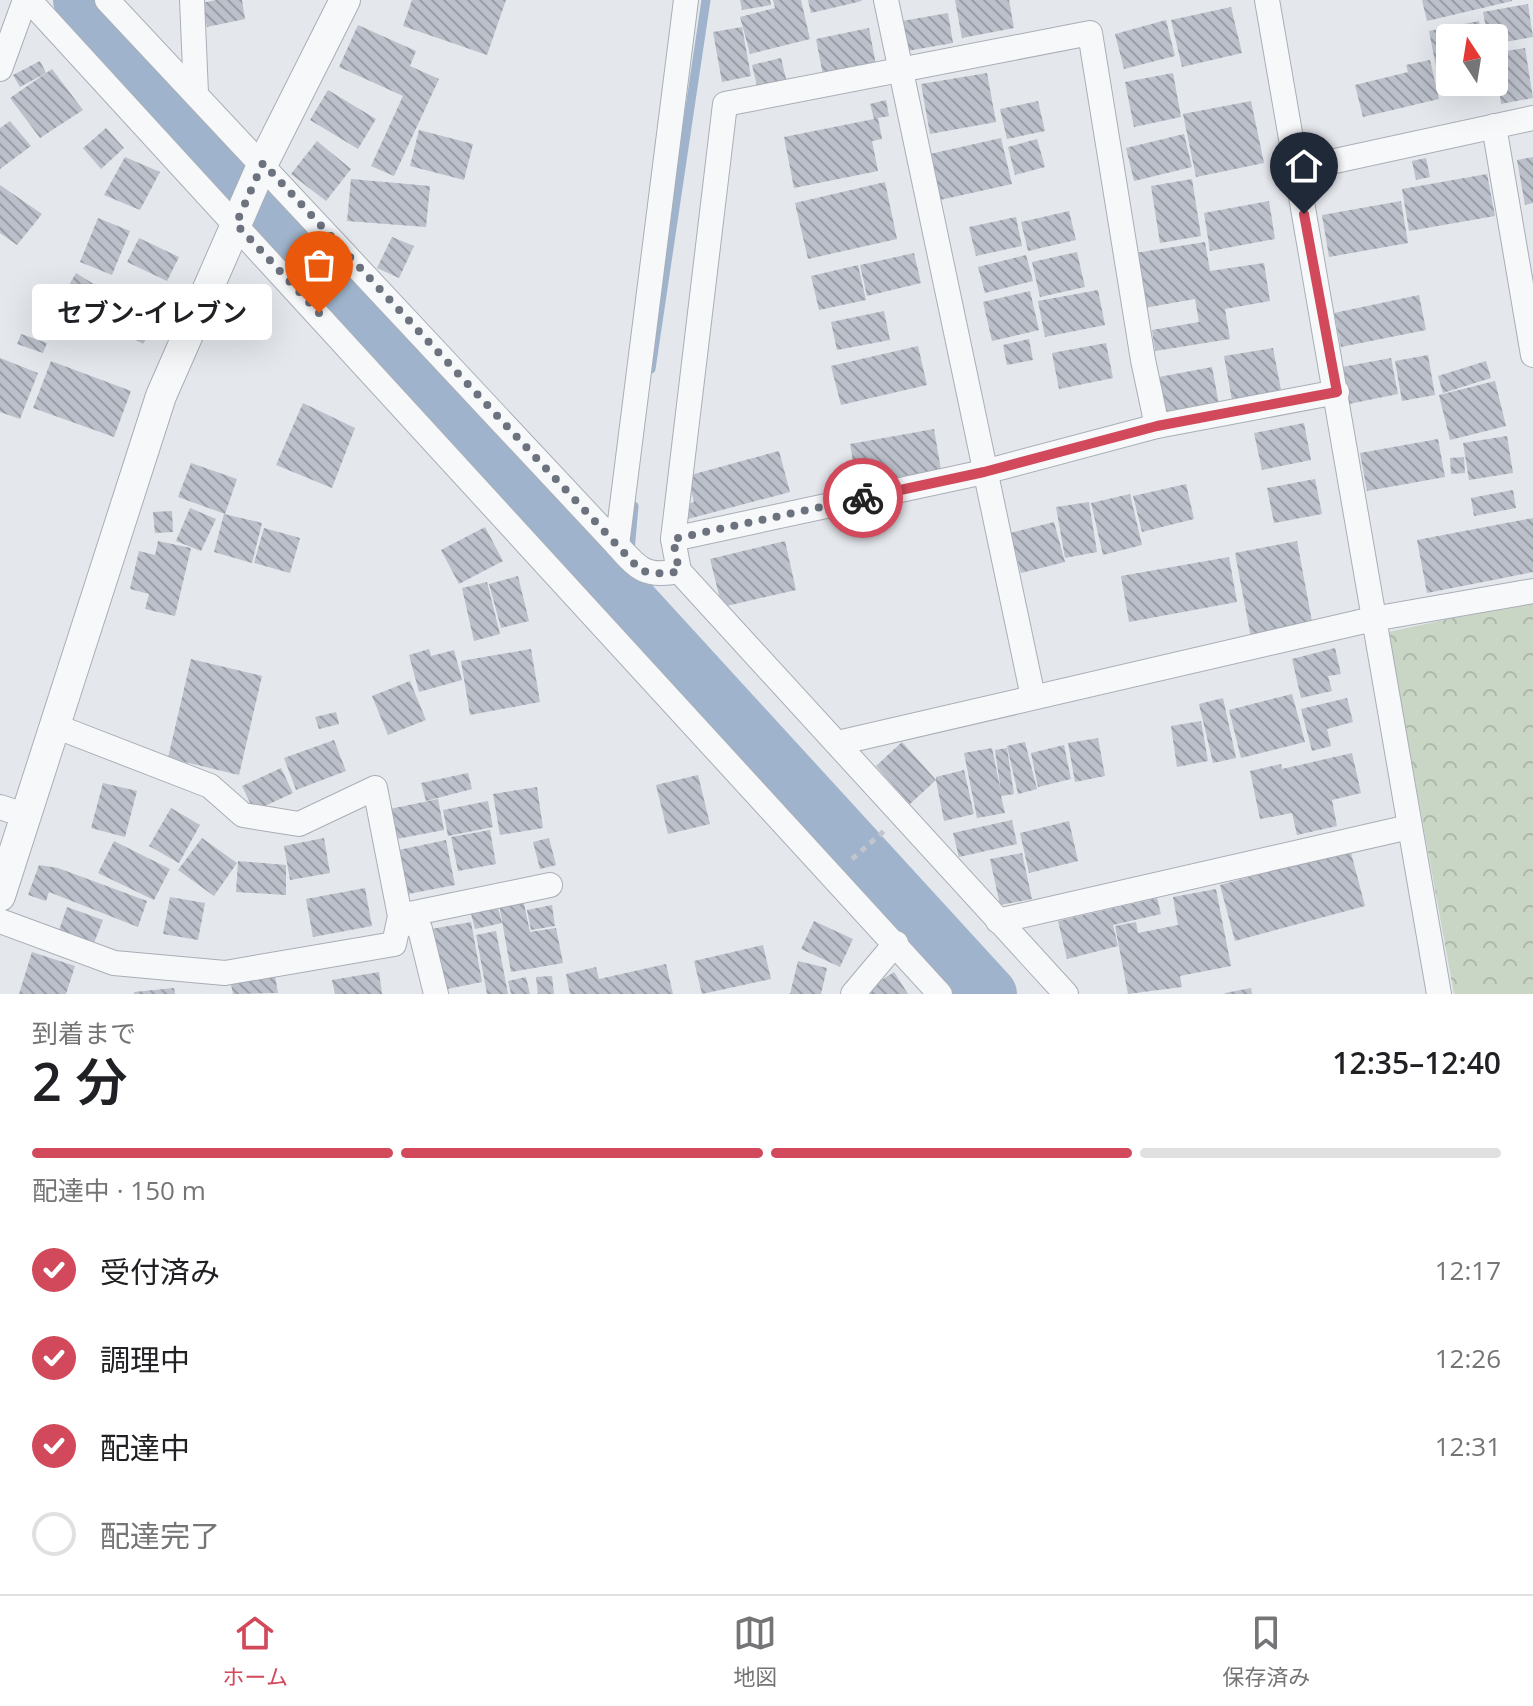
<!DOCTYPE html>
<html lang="ja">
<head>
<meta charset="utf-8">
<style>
  body { margin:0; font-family:"Open Sans","Noto Sans JP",sans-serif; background:#f2f2f2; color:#202124; height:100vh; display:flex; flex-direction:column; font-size:30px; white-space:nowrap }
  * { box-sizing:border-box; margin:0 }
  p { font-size:26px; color:#757577 }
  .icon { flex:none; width:44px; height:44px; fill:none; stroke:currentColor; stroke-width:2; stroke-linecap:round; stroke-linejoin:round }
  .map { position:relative; height:994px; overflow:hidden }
  .drawer { display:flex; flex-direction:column; background:#fff; flex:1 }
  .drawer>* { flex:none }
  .needle { width:52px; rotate:348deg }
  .controls { position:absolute; left:1436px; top:24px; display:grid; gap:16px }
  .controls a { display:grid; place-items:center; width:72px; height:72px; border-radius:8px; background:#fff; box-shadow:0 8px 32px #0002; font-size:40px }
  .pin { position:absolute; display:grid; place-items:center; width:68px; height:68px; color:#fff; margin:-82px -34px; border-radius:50% 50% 50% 0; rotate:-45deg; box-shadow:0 0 8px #0007 }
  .pin .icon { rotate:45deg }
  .courier { position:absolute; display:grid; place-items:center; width:80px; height:80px; margin:-40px; border:6px solid #d1495b; border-radius:50%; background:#fff; color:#222; box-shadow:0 2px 10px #0007 }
  .bubble { position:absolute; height:56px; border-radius:8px; background:#fff; box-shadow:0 8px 32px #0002; font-size:26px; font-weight:600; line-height:56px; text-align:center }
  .headline em { font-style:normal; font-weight:600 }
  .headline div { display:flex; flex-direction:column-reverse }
  .headline { display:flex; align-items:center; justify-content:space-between; height:136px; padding:0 32px }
  h1 { font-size:52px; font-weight:600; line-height:60px }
  .bar { display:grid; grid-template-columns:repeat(4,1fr); gap:12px 8px; align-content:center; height:96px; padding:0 32px }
  .bar i { height:10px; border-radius:6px; background:#e0e0e0 }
  .bar .selected { background:#d1495b }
  .bar p { grid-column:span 4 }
  ol { padding:0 32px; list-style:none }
  li { display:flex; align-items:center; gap:24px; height:88px }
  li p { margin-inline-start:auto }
  li .icon { padding:8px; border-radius:50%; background:#d1495b; color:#fff; stroke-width:4 }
  li:last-child { color:#757577 }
  li i { width:44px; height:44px; border:4px solid #e0e0e0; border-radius:50% }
  .dock { display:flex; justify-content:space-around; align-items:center; height:112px; border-top:2px solid #e0e0e0; background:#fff; font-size:22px; color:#757577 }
  .dock a { display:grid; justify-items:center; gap:4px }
  .dock .selected { color:#d1495b }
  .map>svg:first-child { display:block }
  .forest { fill:url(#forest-crowns) }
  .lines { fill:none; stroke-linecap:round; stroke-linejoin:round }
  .stream { stroke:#9fb4cc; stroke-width:9 }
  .river { stroke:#9fb4cc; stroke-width:54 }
  .building { fill:url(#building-back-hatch) }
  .minor-casing { stroke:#a9aeb7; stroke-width:26 }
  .tertiary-casing { stroke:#a9aeb7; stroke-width:32 }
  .path { stroke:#c2c5cb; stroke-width:5; stroke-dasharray:6 6; stroke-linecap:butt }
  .minor { stroke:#f7f8fa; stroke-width:24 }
  .tertiary { stroke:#f7f8fa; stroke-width:30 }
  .done { stroke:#6c737f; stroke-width:8; stroke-dasharray:0 14.4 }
  .route { stroke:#d1495b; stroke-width:10 }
</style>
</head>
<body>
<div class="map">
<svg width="1533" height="994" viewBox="0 0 1533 994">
  <defs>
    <pattern id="forest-crowns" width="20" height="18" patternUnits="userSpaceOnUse" patternTransform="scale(2)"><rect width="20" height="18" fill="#c9d6c5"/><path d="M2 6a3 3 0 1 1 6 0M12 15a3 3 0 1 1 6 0" fill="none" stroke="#adb8ab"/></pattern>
    <pattern id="building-back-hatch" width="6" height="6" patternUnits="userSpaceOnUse" patternTransform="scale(2)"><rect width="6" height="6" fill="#bbc0ca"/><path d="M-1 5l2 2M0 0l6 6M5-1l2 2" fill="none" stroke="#989da6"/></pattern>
  </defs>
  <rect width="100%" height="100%" fill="#e4e7ec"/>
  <path class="forest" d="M 1533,601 L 1533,994 L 1454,994 L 1388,632 Z"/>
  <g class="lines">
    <g class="stream">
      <path d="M 651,369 L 706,0"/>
      <path d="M 626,597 L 634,506"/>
    </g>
    <path class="river" d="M 80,0 L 990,994"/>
  </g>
  <g class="building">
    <path d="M 216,0 L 242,0 L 245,19 L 207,27 L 202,3 Z"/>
    <path d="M 412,0 L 506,0 L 487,55 L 403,26 Z"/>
    <path d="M 740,0 L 770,0 L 771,5 L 742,10 Z"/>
    <path d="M 773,0 L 801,0 L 810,39 L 750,54 L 740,17 L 775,8 Z"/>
    <path d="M 808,0 L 861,0 L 862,1 L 811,13 Z"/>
    <path d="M 955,0 L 1009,0 L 1014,28 L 962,38 Z"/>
    <path d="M 1422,0 L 1512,0 L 1512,1 L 1427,21 Z"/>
    <path d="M 1528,4 L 1533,37 L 1494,44 L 1494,38 L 1488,38 L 1483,12 Z"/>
    <path d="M 1231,7 L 1242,53 L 1182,67 L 1171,20 Z"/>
    <path d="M 948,13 L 953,43 L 907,51 L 902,21 Z"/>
    <path d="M 1166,20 L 1175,56 L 1124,69 L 1115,34 Z"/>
    <path d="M 1479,21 L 1482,38 L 1450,38 L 1450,82 L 1458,83 L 1440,87 L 1429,31 Z"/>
    <path d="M 358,25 L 416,51 L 410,66 L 439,79 L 394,176 L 371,166 L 403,96 L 339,67 Z"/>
    <path d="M 742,27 L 751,76 L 722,82 L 713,32 Z"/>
    <path d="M 869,28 L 876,65 L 823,75 L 816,39 Z"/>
    <path d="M 1525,48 L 1533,98 L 1501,104 L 1494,53 Z"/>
    <path d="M 781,58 L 787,83 L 758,90 L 752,65 Z"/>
    <path d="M 1430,60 L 1439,99 L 1363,117 L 1355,85 L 1408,72 L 1406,65 Z"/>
    <path d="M 40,61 L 46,73 L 20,87 L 13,75 Z"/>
    <path d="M 52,69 L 83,110 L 40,138 L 10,98 Z"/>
    <path d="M 987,73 L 996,122 L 930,134 L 921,84 Z"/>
    <path d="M 1173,73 L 1181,117 L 1134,127 L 1125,82 Z"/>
    <path d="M 328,90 L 376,119 L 358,149 L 310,120 Z"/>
    <path d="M 886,100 L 889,116 L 878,118 L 882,139 L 872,141 L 878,171 L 794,188 L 784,137 L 874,119 L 870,104 Z"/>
    <path d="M 1038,101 L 1045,131 L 1007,139 L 1000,109 Z"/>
    <path d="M 1251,101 L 1264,163 L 1196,177 L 1183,114 Z"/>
    <path d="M 10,121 L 31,146 L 0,169 L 0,128 Z"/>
    <path d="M 106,128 L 124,148 L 101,169 L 83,148 Z"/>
    <path d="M 419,130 L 473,144 L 464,180 L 410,166 Z"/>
    <path d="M 1184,134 L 1192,167 L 1134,181 L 1126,148 Z"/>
    <path d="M 1001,138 L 1012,184 L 940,200 L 930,154 Z"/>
    <path d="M 1037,139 L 1045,167 L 1015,175 L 1008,147 Z"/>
    <path d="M 317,141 L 351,169 L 326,201 L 291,174 Z"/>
    <path d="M 125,157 L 160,172 L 140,210 L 104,195 Z"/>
    <path d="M 1533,157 L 1533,203 L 1525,205 L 1517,160 Z"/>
    <path d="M 1426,158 L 1430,177 L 1416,180 L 1412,161 Z"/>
    <path d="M 1487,174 L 1495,216 L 1409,231 L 1402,189 Z"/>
    <path d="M 351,179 L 430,186 L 426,227 L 347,221 Z"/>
    <path d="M 1192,179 L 1201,236 L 1160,243 L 1151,186 Z"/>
    <path d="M 885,182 L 897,239 L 808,259 L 795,203 Z"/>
    <path d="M 0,185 L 42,214 L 17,245 L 0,233 Z"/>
    <path d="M 1269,201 L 1275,239 L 1210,251 L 1204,213 Z"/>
    <path d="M 1401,201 L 1408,243 L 1329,257 L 1322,215 Z"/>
    <path d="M 1069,211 L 1076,240 L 1028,251 L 1021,222 Z"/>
    <path d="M 1016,217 L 1022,246 L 976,256 L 969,227 Z"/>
    <path d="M 98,218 L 130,231 L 112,275 L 80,262 Z"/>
    <path d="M 392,237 L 414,246 L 399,278 L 377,268 Z"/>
    <path d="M 139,238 L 179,257 L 167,281 L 127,262 Z"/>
    <path d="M 1205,242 L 1210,271 L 1264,263 L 1270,301 L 1225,309 L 1230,339 L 1155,351 L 1152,330 L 1199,322 L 1195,299 L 1138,309 L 1129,254 Z"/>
    <path d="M 1077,252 L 1085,287 L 1040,297 L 1032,262 Z"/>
    <path d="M 914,253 L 921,283 L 867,296 L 860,265 Z"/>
    <path d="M 1026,255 L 1033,281 L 985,293 L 978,267 Z"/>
    <path d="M 858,265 L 866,300 L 819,310 L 811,276 Z"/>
    <path d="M 76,273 L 156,323 L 143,344 L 109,324 L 105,330 L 59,302 Z"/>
    <path d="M 1098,290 L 1105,325 L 1045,337 L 1038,301 Z"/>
    <path d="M 1030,291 L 1039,330 L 992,341 L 983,302 Z"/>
    <path d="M 1419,295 L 1426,330 L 1341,347 L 1334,313 Z"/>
    <path d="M 884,311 L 890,340 L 837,350 L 831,322 Z"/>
    <path d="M 21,334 L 47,343 L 43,353 L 17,344 Z"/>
    <path d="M 1029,339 L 1033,360 L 1007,365 L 1003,345 Z"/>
    <path d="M 1106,343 L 1113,378 L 1059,389 L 1052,353 Z"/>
    <path d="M 918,346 L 927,385 L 841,405 L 831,366 Z"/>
    <path d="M 1273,348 L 1281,390 L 1232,400 L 1224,356 Z"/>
    <path d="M 1428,355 L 1435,395 L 1402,401 L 1395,361 Z"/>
    <path d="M 0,358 L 38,373 L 20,419 L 0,412 Z"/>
    <path d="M 1391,358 L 1398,394 L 1349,404 L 1342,367 Z"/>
    <path d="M 51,361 L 131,391 L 114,437 L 33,408 Z"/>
    <path d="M 1486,361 L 1491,378 L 1443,393 L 1438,376 Z"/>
    <path d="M 1212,367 L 1220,410 L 1166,419 L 1159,377 Z"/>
    <path d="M 1495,381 L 1506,426 L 1450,440 L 1439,395 Z"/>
    <path d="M 303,403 L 355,428 L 332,488 L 276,465 Z"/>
    <path d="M 1304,423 L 1311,460 L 1262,470 L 1254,433 Z"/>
    <path d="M 934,429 L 941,470 L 857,484 L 850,444 Z"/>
    <path d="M 1507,436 L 1513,473 L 1469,480 L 1463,443 Z"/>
    <path d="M 1438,439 L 1445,477 L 1367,491 L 1360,453 Z"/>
    <path d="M 779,451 L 790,492 L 684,520 L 681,506 L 694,502 L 687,476 Z"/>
    <path d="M 1464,457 L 1465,473 L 1451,474 L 1450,458 Z"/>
    <path d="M 191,463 L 237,479 L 225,514 L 178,497 Z"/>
    <path d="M 1315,479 L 1322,514 L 1274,523 L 1267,488 Z"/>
    <path d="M 1186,484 L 1194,519 L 1142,532 L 1133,496 Z"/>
    <path d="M 1513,490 L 1516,508 L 1474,516 L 1471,498 Z"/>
    <path d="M 1130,494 L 1142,545 L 1103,555 L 1091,503 Z"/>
    <path d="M 1089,502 L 1097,552 L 1065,558 L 1056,507 Z"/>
    <path d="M 190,508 L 216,519 L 201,551 L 176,541 Z"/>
    <path d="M 172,511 L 173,532 L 155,533 L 153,512 Z"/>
    <path d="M 224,514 L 262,523 L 252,563 L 214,552 Z"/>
    <path d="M 1533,518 L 1533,572 L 1427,593 L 1417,540 Z"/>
    <path d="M 1054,522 L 1065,562 L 1021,573 L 1010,533 Z"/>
    <path d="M 485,527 L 503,561 L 459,584 L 441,550 Z"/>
    <path d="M 264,528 L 300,538 L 290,573 L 254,563 Z"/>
    <path d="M 158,541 L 191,548 L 175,616 L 145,609 L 149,594 L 130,589 L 139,551 L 155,555 Z"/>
    <path d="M 785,541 L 796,590 L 722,607 L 710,559 Z"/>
    <path d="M 1297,541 L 1313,627 L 1251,638 L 1235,553 Z"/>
    <path d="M 1229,557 L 1237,602 L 1129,622 L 1121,576 Z"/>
    <path d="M 518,576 L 529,621 L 501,628 L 489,584 Z"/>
    <path d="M 487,582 L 500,634 L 474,641 L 462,588 Z"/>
    <path d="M 1335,648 L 1341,674 L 1328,676 L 1332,691 L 1301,698 L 1292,659 Z"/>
    <path d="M 429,649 L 431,656 L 454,650 L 462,680 L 419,692 L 409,655 Z"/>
    <path d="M 531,649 L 540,702 L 470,715 L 461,661 Z"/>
    <path d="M 191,659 L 262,676 L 239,775 L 168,758 Z"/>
    <path d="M 410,681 L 426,720 L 388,735 L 372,696 Z"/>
    <path d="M 1292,694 L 1305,742 L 1241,758 L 1229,710 Z"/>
    <path d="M 1223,698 L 1236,758 L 1213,763 L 1199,704 Z"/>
    <path d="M 1347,698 L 1353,722 L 1327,729 L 1331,746 L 1312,751 L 1301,709 Z"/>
    <path d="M 336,712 L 339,724 L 319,729 L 315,717 Z"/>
    <path d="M 1201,721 L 1208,761 L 1177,767 L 1171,726 Z"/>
    <path d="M 1098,738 L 1105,776 L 1075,782 L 1068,743 Z"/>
    <path d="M 334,740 L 346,771 L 296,790 L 284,758 Z"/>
    <path d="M 902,742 L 936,780 L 936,777 L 964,770 L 974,814 L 944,821 L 936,780 L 910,804 L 876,766 Z"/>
    <path d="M 1025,742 L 1037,789 L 1018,794 L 1007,746 Z"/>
    <path d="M 1064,745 L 1071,779 L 1038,787 L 1031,753 Z"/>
    <path d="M 992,748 L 1001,792 L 995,750 L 1007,748 L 1014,794 L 1001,796 L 1005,813 L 977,818 L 964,753 Z"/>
    <path d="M 1352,753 L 1361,793 L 1332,800 L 1337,826 L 1297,835 L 1292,813 L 1260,819 L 1250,771 L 1281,764 L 1282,769 Z"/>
    <path d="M 281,768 L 293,793 L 254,811 L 242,786 Z"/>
    <path d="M 468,773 L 472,789 L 426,801 L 421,783 Z"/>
    <path d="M 698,775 L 710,824 L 668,834 L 656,785 Z"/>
    <path d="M 103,783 L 137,791 L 125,837 L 91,828 Z"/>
    <path d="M 537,787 L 543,828 L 500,835 L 493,794 Z"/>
    <path d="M 438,799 L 444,830 L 386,841 L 380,811 Z"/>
    <path d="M 488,801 L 493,827 L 448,836 L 443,810 Z"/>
    <path d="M 171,808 L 200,825 L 179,863 L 149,846 Z"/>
    <path d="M 1012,820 L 1017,844 L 959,857 L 953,833 Z"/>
    <path d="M 1069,821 L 1078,861 L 1029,873 L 1020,833 Z"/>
    <path d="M 490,830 L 496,864 L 458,871 L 451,837 Z"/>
    <path d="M 202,838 L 237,863 L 214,896 L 178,870 Z"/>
    <path d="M 324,838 L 330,873 L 290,880 L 284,846 Z"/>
    <path d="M 549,838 L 556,865 L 540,869 L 533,842 Z"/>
    <path d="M 446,840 L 455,885 L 403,895 L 394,851 Z"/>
    <path d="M 114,841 L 170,869 L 154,900 L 98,873 Z"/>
    <path d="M 1350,849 L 1365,906 L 1235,941 L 1220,885 Z"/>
    <path d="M 1022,853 L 1032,899 L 1000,905 L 990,859 Z"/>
    <path d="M 238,861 L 286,865 L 286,895 L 236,892 Z"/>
    <path d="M 39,865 L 58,868 L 147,901 L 138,927 L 49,892 L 46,901 L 28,895 Z"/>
    <path d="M 365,888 L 372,926 L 313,937 L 306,899 Z"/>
    <path d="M 1216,889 L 1231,966 L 1180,976 L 1182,987 L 1128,994 L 1115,926 L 1136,922 L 1138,933 L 1178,925 L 1173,897 Z"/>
    <path d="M 170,897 L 205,903 L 198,940 L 163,934 Z"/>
    <path d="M 1157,898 L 1161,914 L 1113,925 L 1118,946 L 1067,959 L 1058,921 Z"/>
    <path d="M 523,899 L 530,932 L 556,928 L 563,963 L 511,972 L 499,904 Z"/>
    <path d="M 497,904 L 502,923 L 475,929 L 470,910 Z"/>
    <path d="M 552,905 L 555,926 L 531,930 L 527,910 Z"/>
    <path d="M 67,907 L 103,920 L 92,948 L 57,936 Z"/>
    <path d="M 814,921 L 853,939 L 840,967 L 801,949 Z"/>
    <path d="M 471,922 L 482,982 L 442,990 L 431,929 Z"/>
    <path d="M 496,931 L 508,994 L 487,994 L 476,935 Z"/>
    <path d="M 763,945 L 771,979 L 702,994 L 694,961 Z"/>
    <path d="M 32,952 L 75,966 L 66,994 L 19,994 Z"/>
    <path d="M 798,961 L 827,968 L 821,994 L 790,994 Z"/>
    <path d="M 666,964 L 673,994 L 570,994 L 566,974 L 596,967 L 599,979 Z"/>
    <path d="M 379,972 L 382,994 L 335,994 L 332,980 Z"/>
    <path d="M 894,972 L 908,994 L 860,994 Z"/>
    <path d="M 275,976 L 278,993 L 233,994 L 231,984 Z"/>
    <path d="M 552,976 L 554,994 L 538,994 L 536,977 Z"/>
    <path d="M 526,977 L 530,994 L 511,994 L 508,981 Z"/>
    <path d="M 174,988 L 175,994 L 134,994 L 134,992 Z"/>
    <path d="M 1251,988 L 1252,994 L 1225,994 L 1225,993 Z"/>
  </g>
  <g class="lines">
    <g class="minor-casing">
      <g id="minor">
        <path d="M 29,0 L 940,994"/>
        <path d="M 107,0 L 617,545 L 686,0"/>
        <path d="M 192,0 L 196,93"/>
        <path d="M 886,0 L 1033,697"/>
        <path d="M 1267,0 L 1439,994"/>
        <path d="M 0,69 L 25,0"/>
        <path d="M 1494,126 L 1533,355"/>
        <path d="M 1298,169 L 1533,118"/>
        <path d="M 673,539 L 984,472 L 1157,426 L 1337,392"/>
        <path d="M 617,545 C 638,569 646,578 679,571"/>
        <path d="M 838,743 L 1373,619 L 1533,591"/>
        <path d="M 0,807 L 27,816"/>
        <path d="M 400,916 L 550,885"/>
        <path d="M 400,916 L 420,929 L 436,994"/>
        <path d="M 0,921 L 114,963 L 225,973 L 394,944 L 400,916 L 375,788 L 299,824 L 243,815 L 210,786 L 55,726"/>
        <path d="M 998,921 L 1409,827"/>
        <path d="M 853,994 L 896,943"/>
        <path d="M 1066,994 L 679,571 L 673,539 L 725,104 L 1090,33 L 1143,360 L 1157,426"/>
      </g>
    </g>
    <g class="tertiary-casing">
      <path id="tertiary" d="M 0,896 L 161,396 L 263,163 L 345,0"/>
    </g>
    <path class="path" d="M 852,859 L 884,831"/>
    <use href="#minor" class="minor"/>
    <use href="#tertiary" class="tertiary"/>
  </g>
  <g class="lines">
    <path class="done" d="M 319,313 L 236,224 L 263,163 L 641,571 L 665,574 L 679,571 L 673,539 L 863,498"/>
    <path class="route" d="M 863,498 L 984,472 L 1157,426 L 1337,392 L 1304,214"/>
  </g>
</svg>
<div class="controls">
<a><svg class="needle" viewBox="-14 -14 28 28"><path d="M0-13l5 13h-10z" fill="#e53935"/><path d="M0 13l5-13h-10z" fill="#757577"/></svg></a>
</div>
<div class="pin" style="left:319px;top:313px;background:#ea580c"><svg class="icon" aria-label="bag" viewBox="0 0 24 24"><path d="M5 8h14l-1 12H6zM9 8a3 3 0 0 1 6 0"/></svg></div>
<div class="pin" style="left:1304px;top:214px;background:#1f2937"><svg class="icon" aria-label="home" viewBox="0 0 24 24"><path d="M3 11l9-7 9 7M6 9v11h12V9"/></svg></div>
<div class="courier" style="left:863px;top:498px"><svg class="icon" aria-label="bike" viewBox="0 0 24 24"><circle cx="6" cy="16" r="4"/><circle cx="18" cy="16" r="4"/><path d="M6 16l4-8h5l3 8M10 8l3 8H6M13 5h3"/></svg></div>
<div class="bubble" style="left:32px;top:284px;width:240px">セブン-イレブン</div>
</div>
<section class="drawer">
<div class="headline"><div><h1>2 分</h1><p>到着まで</p></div><em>12:35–12:40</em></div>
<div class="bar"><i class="selected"></i><i class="selected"></i><i class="selected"></i><i></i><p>配達中 · 150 m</p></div>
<ol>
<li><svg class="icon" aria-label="check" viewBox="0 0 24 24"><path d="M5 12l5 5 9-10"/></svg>受付済み<p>12:17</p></li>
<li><svg class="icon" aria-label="check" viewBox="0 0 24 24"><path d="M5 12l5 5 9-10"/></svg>調理中<p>12:26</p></li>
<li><svg class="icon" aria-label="check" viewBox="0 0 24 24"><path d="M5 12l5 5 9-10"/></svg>配達中<p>12:31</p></li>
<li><i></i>配達完了</li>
</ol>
</section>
<nav class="dock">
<a class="selected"><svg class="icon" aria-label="home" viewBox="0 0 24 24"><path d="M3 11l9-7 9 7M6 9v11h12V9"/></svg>ホーム</a>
<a><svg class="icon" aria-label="map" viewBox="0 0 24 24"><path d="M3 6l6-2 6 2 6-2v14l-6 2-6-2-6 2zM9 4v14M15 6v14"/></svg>地図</a>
<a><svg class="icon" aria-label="saved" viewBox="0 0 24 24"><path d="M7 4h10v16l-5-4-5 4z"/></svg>保存済み</a>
</nav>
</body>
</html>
